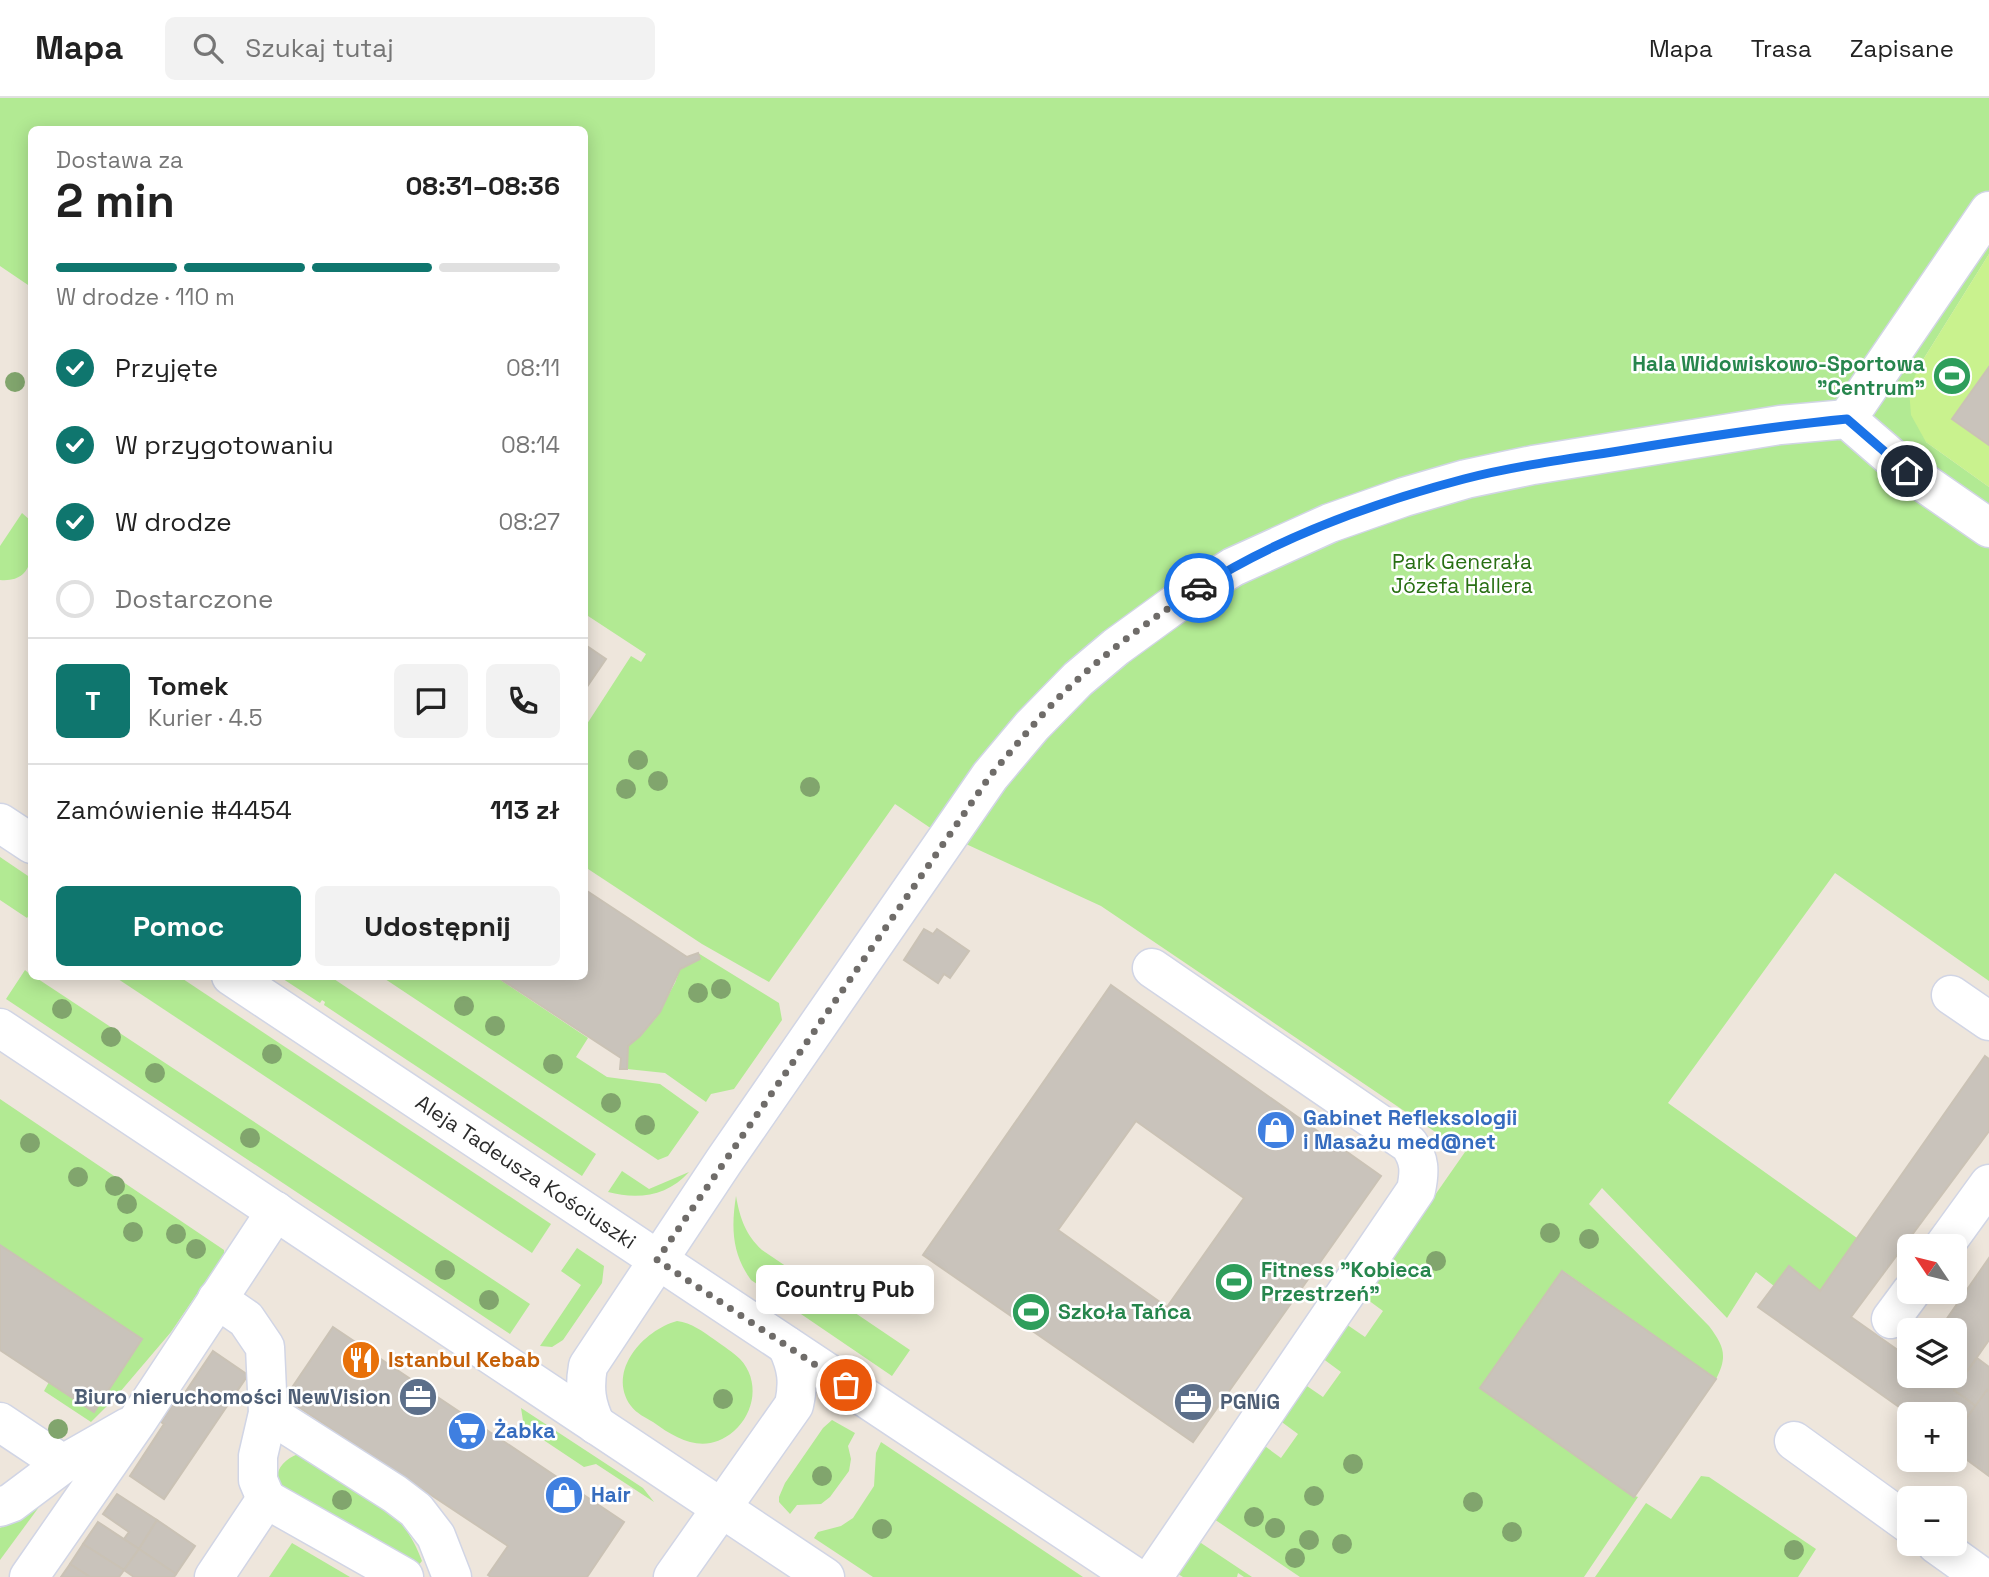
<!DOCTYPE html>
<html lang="pl">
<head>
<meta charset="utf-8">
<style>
  body { margin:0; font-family:"Space Grotesk",sans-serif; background:#f2f2f2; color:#222; height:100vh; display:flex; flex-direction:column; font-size:26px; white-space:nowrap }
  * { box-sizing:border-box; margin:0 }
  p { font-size:23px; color:#767676 }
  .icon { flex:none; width:38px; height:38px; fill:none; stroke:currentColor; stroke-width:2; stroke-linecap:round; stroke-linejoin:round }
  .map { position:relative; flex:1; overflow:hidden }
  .sheet { position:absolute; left:28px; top:28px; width:560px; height:854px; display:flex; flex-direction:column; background:#fff; border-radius:10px; box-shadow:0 4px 18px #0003 }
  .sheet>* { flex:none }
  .needle { width:46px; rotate:305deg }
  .buttons { position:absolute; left:1897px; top:1136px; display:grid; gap:14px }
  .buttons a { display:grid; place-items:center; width:70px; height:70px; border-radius:10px; background:#fff; box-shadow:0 4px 18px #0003; font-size:35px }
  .pin { position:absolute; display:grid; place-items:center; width:60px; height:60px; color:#fff; margin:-30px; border:4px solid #fff; border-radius:50%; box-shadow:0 2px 7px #0007 }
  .courier { position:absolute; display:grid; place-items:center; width:70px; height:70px; margin:-35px; border:5px solid #1a73e8; border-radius:50%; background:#fff; color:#222; box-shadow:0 2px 9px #0007 }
  .bubble { position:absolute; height:49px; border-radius:10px; background:#fff; box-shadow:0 4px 18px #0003; font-size:23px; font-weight:700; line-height:49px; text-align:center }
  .summary em { font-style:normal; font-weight:700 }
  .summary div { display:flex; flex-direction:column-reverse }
  .summary { display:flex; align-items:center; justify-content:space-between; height:119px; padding:0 28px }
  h1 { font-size:46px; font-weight:700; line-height:52px }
  .bar { display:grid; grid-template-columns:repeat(4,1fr); gap:10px 7px; align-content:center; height:84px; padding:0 28px }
  .bar i { height:9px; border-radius:5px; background:#e0e0e0 }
  .bar .on { background:#0f766e }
  .bar p { grid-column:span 4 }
  .line { display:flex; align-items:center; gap:18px; padding:0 28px; border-top:2px solid #e0e0e0 }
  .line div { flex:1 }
  .round { display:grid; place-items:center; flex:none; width:74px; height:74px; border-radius:10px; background:#f2f2f2 }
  ol { padding:0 28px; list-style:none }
  li { display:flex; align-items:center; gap:21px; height:77px }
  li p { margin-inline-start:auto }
  li .icon { padding:7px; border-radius:50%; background:#0f766e; color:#fff; stroke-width:4 }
  li:last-child { color:#767676 }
  li i { width:38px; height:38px; border:4px solid #e0e0e0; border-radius:50% }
  .button { display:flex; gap:14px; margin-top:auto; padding:14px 28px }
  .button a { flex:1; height:80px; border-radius:10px; background:#0f766e; color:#fff; font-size:28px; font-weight:700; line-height:80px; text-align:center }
  .button a+a { background:#f2f2f2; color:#222 }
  header { display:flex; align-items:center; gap:42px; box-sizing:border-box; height:98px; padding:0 35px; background:#fff; border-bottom:2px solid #e0e0e0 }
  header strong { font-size:33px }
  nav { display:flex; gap:38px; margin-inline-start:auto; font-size:24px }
  .search { width:490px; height:63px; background:#f2f2f2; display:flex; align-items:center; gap:18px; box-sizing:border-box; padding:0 24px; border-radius:10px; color:#767676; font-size:26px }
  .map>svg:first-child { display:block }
  .green { fill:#b2ea93 }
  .pitch { fill:#c9f28e }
  .building { fill:#c9c3bb; stroke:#cac2b5; stroke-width:2; fill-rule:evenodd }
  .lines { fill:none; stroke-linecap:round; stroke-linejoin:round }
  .minor-casing { stroke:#d1d5e5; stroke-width:41 }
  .minor { stroke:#fff; stroke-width:38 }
  .tree { fill:#81a56d }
  .done { stroke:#6f6c69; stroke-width:7; stroke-dasharray:0 12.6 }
  .route { stroke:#1a73e8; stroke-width:9 }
  .labels { text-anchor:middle; stroke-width:5; stroke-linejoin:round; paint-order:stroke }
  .leisure-label { font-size:21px; font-weight:bold; fill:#27864d; stroke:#fff; text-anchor:start }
  .park-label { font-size:21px; fill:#286f13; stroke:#fff }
  .shop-label { font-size:21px; font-weight:bold; fill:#366cbe; stroke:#fff; text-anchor:start }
  .street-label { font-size:21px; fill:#2b2b2b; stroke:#fff }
  .food-label { font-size:21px; font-weight:bold; fill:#c56008; stroke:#fff; text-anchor:start }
  .service-label { font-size:21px; font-weight:bold; fill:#4e5e75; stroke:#fff; text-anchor:end }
</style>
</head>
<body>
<header>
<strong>Mapa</strong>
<div class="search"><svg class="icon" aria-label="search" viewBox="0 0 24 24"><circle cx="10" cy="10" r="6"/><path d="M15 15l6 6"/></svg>Szukaj tutaj</div>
<nav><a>Mapa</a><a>Trasa</a><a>Zapisane</a></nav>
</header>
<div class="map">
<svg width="1989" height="1479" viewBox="0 0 1989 1479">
  <rect width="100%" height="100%" fill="#eee6dc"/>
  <g class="green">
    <path d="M 0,0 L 1989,0 L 1989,156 L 1921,265 L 1926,344 L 1989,389 L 1989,883 L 1835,775 L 1668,1005 L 1857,1140 L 1820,1193 L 1789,1169 L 1774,1188 L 1756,1174 L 1727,1220 L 1602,1090 L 1589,1106 L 1709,1228 C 1724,1248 1728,1258 1716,1281 L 1563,1173 L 1480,1290 L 1632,1397 L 1638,1399 L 1584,1479 L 1300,1479 L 1211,1419 L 1262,1346 L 1281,1360 L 1298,1336 L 1279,1322 L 1304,1286 L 1323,1299 L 1341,1274 L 1322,1260 L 1346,1226 L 1365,1239 L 1383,1213 L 1364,1199 L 1465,1054 L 1101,808 L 929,729 L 895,706 L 769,884 L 702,846 L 585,769 L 585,629 L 631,558 L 641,564 L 646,556 L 585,516 L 584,32 L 32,32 L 31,189 L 0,168 Z"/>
    <path d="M 22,415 L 31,423 C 32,449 38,485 0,482 L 0,448 Z"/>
    <path d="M 0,759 L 31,780 L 31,814 L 27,820 L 0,802 Z"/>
    <path d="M 698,855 L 779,905 L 782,922 L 734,991 L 711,996 L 706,1004 L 665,975 L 627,971 L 628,948 L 655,921 L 675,885 L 680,871 Z"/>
    <path d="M 25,872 L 32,878 L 35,879 L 530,1206 L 510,1236 L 6,901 Z"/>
    <path d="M 115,879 L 180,879 L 551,1126 L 532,1155 Z"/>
    <path d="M 280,879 L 331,879 L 596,1056 L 582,1078 L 324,907 L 325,904 L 322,902 L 320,905 Z"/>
    <path d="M 382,879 L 496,879 L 588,940 L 576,959 L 607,979 L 660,986 L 699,1014 L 668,1058 L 658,1062 Z"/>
    <path d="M 0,1001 L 224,1152 L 224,1156 L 171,1234 L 114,1301 L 91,1324 L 44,1293 L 49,1284 L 94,1314 L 142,1241 L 0,1147 Z"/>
    <path d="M 622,1073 L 649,1091 L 689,1074 C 668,1098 638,1102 608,1094 Z"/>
    <path d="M 736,1098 C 740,1121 746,1137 762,1152 L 910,1252 L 892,1278 L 751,1182 C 732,1156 731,1130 736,1098 Z"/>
    <path d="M 577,1150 L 604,1168 L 602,1185 L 563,1242 L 552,1249 L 540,1248 L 581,1187 L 561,1173 Z"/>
    <path d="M 677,1223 C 692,1225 702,1233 715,1242 C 723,1248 733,1254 740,1261 C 760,1282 755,1315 734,1333 C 706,1357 679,1343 653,1324 C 646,1320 636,1315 631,1308 C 606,1273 644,1232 677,1223 Z"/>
    <path d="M 521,1310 L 643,1390 L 654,1404 L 596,1366 L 584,1369 L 524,1329 Z"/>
    <path d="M 832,1322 L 855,1335 L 848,1348 L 851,1361 L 849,1373 L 830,1399 L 821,1406 L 797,1407 L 790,1416 L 779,1404 L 779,1399 L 785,1385 L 823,1330 Z"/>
    <path d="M 881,1344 L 1083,1479 L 873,1479 L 814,1440 L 818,1434 L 841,1428 L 853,1420 L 874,1388 L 876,1355 Z"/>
    <path d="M 298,1356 C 328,1375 374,1396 397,1421 C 408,1432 417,1449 422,1463 L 417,1469 L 302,1407 L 277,1384 C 276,1370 285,1361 298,1356 Z"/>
    <path d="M 1701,1378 L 1709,1379 L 1816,1451 L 1798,1479 L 1595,1479 L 1646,1405 L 1671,1421 Z"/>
    <path d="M 39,1409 L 0,1462 L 0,1430 Z"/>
    <path d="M 1195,1441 L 1252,1479 L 1244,1479 L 1238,1475 L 1237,1479 L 1183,1479 L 1173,1473 Z"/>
    <path d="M 292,1445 L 350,1479 L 269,1479 Z"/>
  </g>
  <path class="pitch" d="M 1989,156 L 1989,389 L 1926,344 L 1911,317 L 1909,291 L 1921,265 Z"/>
  <g class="building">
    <path d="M 1989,269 L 1989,347 L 1952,321 Z"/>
    <path d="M 584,546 L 606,561 L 584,593 Z"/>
    <path d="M 584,791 L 687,859 L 698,855 L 700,861 L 680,871 L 660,914 L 640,938 L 628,948 L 627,971 L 620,971 L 621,960 L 496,878 L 584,878 Z"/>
    <path d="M 924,831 L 933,836 L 937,831 L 969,853 L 950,880 L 944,876 L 938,885 L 904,862 Z"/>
    <path d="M 1111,887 L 1381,1078 L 1193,1344 L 923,1157 ZM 1136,1023 L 1244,1100 L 1167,1209 L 1058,1132 Z"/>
    <path d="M 1985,958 L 1989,961 L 1989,1033 L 1851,1219 L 1909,1260 L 1909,1278 L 1955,1278 L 1955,1232 L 1939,1232 L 1989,1160 L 1989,1242 L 1954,1292 L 1976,1308 L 1955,1336 L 1955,1316 L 1909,1316 L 1758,1209 L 1789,1168 L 1820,1193 Z"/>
    <path d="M 0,1147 L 142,1241 L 94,1314 L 0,1252 Z"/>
    <path d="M 1562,1173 L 1716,1281 L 1634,1399 L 1480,1290 Z"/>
    <path d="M 333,1229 L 624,1424 L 587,1479 L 491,1479 L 488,1477 L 508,1448 L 285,1300 Z"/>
    <path d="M 213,1253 L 248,1277 L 164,1401 L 130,1378 L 164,1326 L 161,1324 L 173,1306 L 176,1308 Z"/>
    <path d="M 1977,1260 L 1989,1269 L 1989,1294 L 1987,1292 L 1976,1308 L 1954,1292 Z"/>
    <path d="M 1987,1292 L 1989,1294 L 1989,1378 L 1955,1353 L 1955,1336 Z"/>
    <path d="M 117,1396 L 157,1422 L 139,1451 L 124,1441 L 129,1434 L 103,1416 Z"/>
    <path d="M 157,1422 L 195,1448 L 176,1476 L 139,1451 Z"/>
    <path d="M 98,1424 L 139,1451 L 124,1472 L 83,1446 Z"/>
    <path d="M 83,1446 L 124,1472 L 119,1479 L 90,1479 L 70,1466 Z"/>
    <path d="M 139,1451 L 176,1476 L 174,1479 L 134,1479 L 124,1472 Z"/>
    <path d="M 70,1466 L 90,1479 L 61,1479 Z"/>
  </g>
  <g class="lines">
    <g class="minor-casing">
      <g id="minor">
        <path d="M 1847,321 L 1989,113"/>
        <path d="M 0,725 L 32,746"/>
        <path d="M 1152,870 L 1409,1046 C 1420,1062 1420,1073 1416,1092 L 1153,1479"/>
        <path id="s1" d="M 231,878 L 1135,1479"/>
        <path d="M 1951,897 L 1989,923"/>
        <path d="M 0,930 L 825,1479"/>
        <path d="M 1944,1148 L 1989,1086"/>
        <path d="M 217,1201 L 246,1221 L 265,1249 L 268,1315 L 258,1358 L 258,1382 L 266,1401"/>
        <path d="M 1891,1221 L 1911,1194"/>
        <path d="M 268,1315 L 395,1396 L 416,1412 L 436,1438 L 452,1479"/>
        <path d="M 0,1324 L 63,1366 L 128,1329"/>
        <path d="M 596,1327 C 586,1306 584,1291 588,1268 L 724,1063 L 990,678 L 1032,628 L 1078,581 L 1116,549 L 1178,504 L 1233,469 L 1330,425 L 1404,399 L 1466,381 L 1533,367 L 1780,327 L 1847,321 L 1907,373 L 1989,430"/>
        <path d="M 1794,1343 L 1909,1426"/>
        <path d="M 0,1409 L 11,1405 L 63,1366"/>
        <path d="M 1936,1446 L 1982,1479"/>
        <path d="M 29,1479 L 136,1325 L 276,1113"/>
        <path d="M 214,1479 L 266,1401 L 404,1479"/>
        <path d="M 673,1479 L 794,1307 C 799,1284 797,1269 787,1248"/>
      </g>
    </g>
    <use href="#minor" class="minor"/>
  </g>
  <g class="tree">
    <circle cx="15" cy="284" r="10"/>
    <circle cx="638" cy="662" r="10"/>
    <circle cx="658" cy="683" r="10"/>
    <circle cx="810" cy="689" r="10"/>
    <circle cx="626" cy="691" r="10"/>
    <circle cx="721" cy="891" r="10"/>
    <circle cx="698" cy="895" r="10"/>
    <circle cx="464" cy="908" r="10"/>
    <circle cx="62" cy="911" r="10"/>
    <circle cx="495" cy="928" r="10"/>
    <circle cx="111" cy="939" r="10"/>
    <circle cx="272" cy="956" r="10"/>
    <circle cx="553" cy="966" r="10"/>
    <circle cx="155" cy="975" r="10"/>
    <circle cx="611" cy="1005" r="10"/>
    <circle cx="645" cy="1027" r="10"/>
    <circle cx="250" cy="1040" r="10"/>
    <circle cx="30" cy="1045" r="10"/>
    <circle cx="78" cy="1079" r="10"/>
    <circle cx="115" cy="1088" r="10"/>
    <circle cx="127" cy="1106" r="10"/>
    <circle cx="133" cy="1134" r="10"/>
    <circle cx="1550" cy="1135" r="10"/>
    <circle cx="176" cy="1136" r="10"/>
    <circle cx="1589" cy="1141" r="10"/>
    <circle cx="196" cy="1151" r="10"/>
    <circle cx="1436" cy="1163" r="10"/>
    <circle cx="445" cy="1172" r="10"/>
    <circle cx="489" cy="1202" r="10"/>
    <circle cx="723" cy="1301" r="10"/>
    <circle cx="58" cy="1331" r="10"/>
    <circle cx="1353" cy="1366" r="10"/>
    <circle cx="822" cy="1378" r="10"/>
    <circle cx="1314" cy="1398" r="10"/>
    <circle cx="342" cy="1402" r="10"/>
    <circle cx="1473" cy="1404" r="10"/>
    <circle cx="1254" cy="1419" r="10"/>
    <circle cx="1275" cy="1430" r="10"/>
    <circle cx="882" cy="1431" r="10"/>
    <circle cx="1512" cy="1434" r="10"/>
    <circle cx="1309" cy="1442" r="10"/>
    <circle cx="1342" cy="1446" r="10"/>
    <circle cx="1794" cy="1452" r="10"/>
    <circle cx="1295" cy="1460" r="10"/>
  </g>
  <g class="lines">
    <path class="done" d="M 846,1287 L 657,1162 L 990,678 C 1018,645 1045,611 1077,582 C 1115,547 1157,517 1199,490"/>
    <path class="route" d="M 1199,490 C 1279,439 1373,405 1464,381 C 1518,367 1576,360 1631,351 C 1703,339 1774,328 1847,321 L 1907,373"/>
  </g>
  <defs>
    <g id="stadium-disc" transform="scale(2.0125)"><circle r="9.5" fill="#2e9e5b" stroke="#fff"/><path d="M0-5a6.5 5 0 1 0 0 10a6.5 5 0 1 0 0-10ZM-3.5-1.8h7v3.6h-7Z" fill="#fff"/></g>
    <g id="shop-disc" transform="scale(2.0125)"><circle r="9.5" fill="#3f7fe0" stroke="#fff"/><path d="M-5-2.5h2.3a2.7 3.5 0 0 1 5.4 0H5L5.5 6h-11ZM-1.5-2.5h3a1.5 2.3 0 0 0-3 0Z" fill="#fff"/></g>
    <g id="restaurant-disc" transform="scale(2.0125)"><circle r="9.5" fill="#e8710a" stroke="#fff"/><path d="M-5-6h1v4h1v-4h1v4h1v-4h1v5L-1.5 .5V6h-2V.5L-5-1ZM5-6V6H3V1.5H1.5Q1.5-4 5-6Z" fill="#fff"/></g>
    <g id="office-disc" transform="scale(2.0125)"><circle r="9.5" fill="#5c6f8a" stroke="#fff"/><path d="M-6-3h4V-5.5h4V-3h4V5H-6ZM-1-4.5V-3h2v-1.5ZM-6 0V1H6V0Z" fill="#fff"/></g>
    <g id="supermarket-disc" transform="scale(2.0125)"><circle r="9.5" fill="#3f7fe0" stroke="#fff"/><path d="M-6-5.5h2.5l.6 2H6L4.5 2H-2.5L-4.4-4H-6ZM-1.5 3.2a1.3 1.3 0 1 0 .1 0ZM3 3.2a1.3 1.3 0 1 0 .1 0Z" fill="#fff"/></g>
  </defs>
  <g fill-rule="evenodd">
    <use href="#stadium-disc" x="1952" y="278"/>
    <use href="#shop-disc" x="1276" y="1032"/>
    <use href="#stadium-disc" x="1234" y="1184"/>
    <use href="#stadium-disc" x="1031" y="1214"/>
    <use href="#restaurant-disc" x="361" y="1262"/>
    <use href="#office-disc" x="418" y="1299"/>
    <use href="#office-disc" x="1193" y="1304"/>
    <use href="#supermarket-disc" x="467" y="1333"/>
    <use href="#shop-disc" x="564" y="1397"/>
  </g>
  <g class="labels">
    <g class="leisure-label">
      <text x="1925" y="273" text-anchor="end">Hala Widowiskowo-Sportowa<tspan x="1925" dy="24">"Centrum"</tspan></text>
      <text x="1261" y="1179">Fitness "Kobieca<tspan x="1261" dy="24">Przestrzeń"</tspan></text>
      <text x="1058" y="1221">Szkoła Tańca</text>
    </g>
    <g class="park-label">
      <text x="1462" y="471">Park Generała<tspan x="1462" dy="24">Józefa Hallera</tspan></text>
    </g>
    <g class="shop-label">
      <text x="1303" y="1027">Gabinet Refleksologii<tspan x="1303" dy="24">i Masażu med@net</tspan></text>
      <text x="494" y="1340">Żabka</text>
      <text x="591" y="1404">Hair</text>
    </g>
    <g class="street-label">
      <text dy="7" stroke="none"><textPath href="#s1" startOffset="354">Aleja Tadeusza Kościuszki</textPath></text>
    </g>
    <g class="food-label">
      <text x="388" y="1269">Istanbul Kebab</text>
    </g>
    <g class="service-label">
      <text x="391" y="1306">Biuro nieruchomości NewVision</text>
      <text x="1220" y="1311" text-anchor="start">PGNiG</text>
    </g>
  </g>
</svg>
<div class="buttons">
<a><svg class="needle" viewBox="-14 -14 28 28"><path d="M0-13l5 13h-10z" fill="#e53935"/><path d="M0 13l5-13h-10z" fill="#767676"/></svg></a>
<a><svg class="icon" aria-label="layers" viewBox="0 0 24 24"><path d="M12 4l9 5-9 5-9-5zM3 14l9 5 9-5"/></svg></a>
<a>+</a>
<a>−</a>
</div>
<div class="pin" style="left:846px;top:1287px;background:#ea580c"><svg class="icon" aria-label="bag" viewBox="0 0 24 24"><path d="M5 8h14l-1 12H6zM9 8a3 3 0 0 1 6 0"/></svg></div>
<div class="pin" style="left:1907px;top:373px;background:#1f2937"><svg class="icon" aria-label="home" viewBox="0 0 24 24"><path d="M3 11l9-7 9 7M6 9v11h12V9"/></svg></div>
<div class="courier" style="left:1199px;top:490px"><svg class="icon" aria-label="car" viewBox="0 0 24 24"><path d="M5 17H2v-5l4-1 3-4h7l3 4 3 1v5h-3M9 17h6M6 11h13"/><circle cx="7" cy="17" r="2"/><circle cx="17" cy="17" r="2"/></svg></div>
<div class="bubble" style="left:756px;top:1167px;width:178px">Country Pub</div>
<section class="sheet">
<div class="summary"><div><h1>2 min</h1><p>Dostawa za</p></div><em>08:31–08:36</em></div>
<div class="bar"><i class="on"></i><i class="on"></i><i class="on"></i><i></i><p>W drodze · 110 m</p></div>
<ol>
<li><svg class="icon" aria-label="check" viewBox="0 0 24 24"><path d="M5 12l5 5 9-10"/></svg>Przyjęte<p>08:11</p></li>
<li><svg class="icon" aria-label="check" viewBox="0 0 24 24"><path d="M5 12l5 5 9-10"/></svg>W przygotowaniu<p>08:14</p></li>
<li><svg class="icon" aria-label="check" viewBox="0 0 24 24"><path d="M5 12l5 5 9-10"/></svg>W drodze<p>08:27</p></li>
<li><i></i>Dostarczone</li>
</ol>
<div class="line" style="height:126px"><b class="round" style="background:#0f766e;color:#fff">T</b><div><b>Tomek</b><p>Kurier · 4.5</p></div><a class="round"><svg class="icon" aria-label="chat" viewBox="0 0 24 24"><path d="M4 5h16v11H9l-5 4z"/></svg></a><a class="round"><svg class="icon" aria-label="phone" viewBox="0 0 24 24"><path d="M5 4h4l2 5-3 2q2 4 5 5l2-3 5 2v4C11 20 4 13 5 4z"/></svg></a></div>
<div class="line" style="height:91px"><div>Zamówienie #4454</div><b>113 zł</b></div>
<div class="button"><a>Pomoc</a><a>Udostępnij</a></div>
</section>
</div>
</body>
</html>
